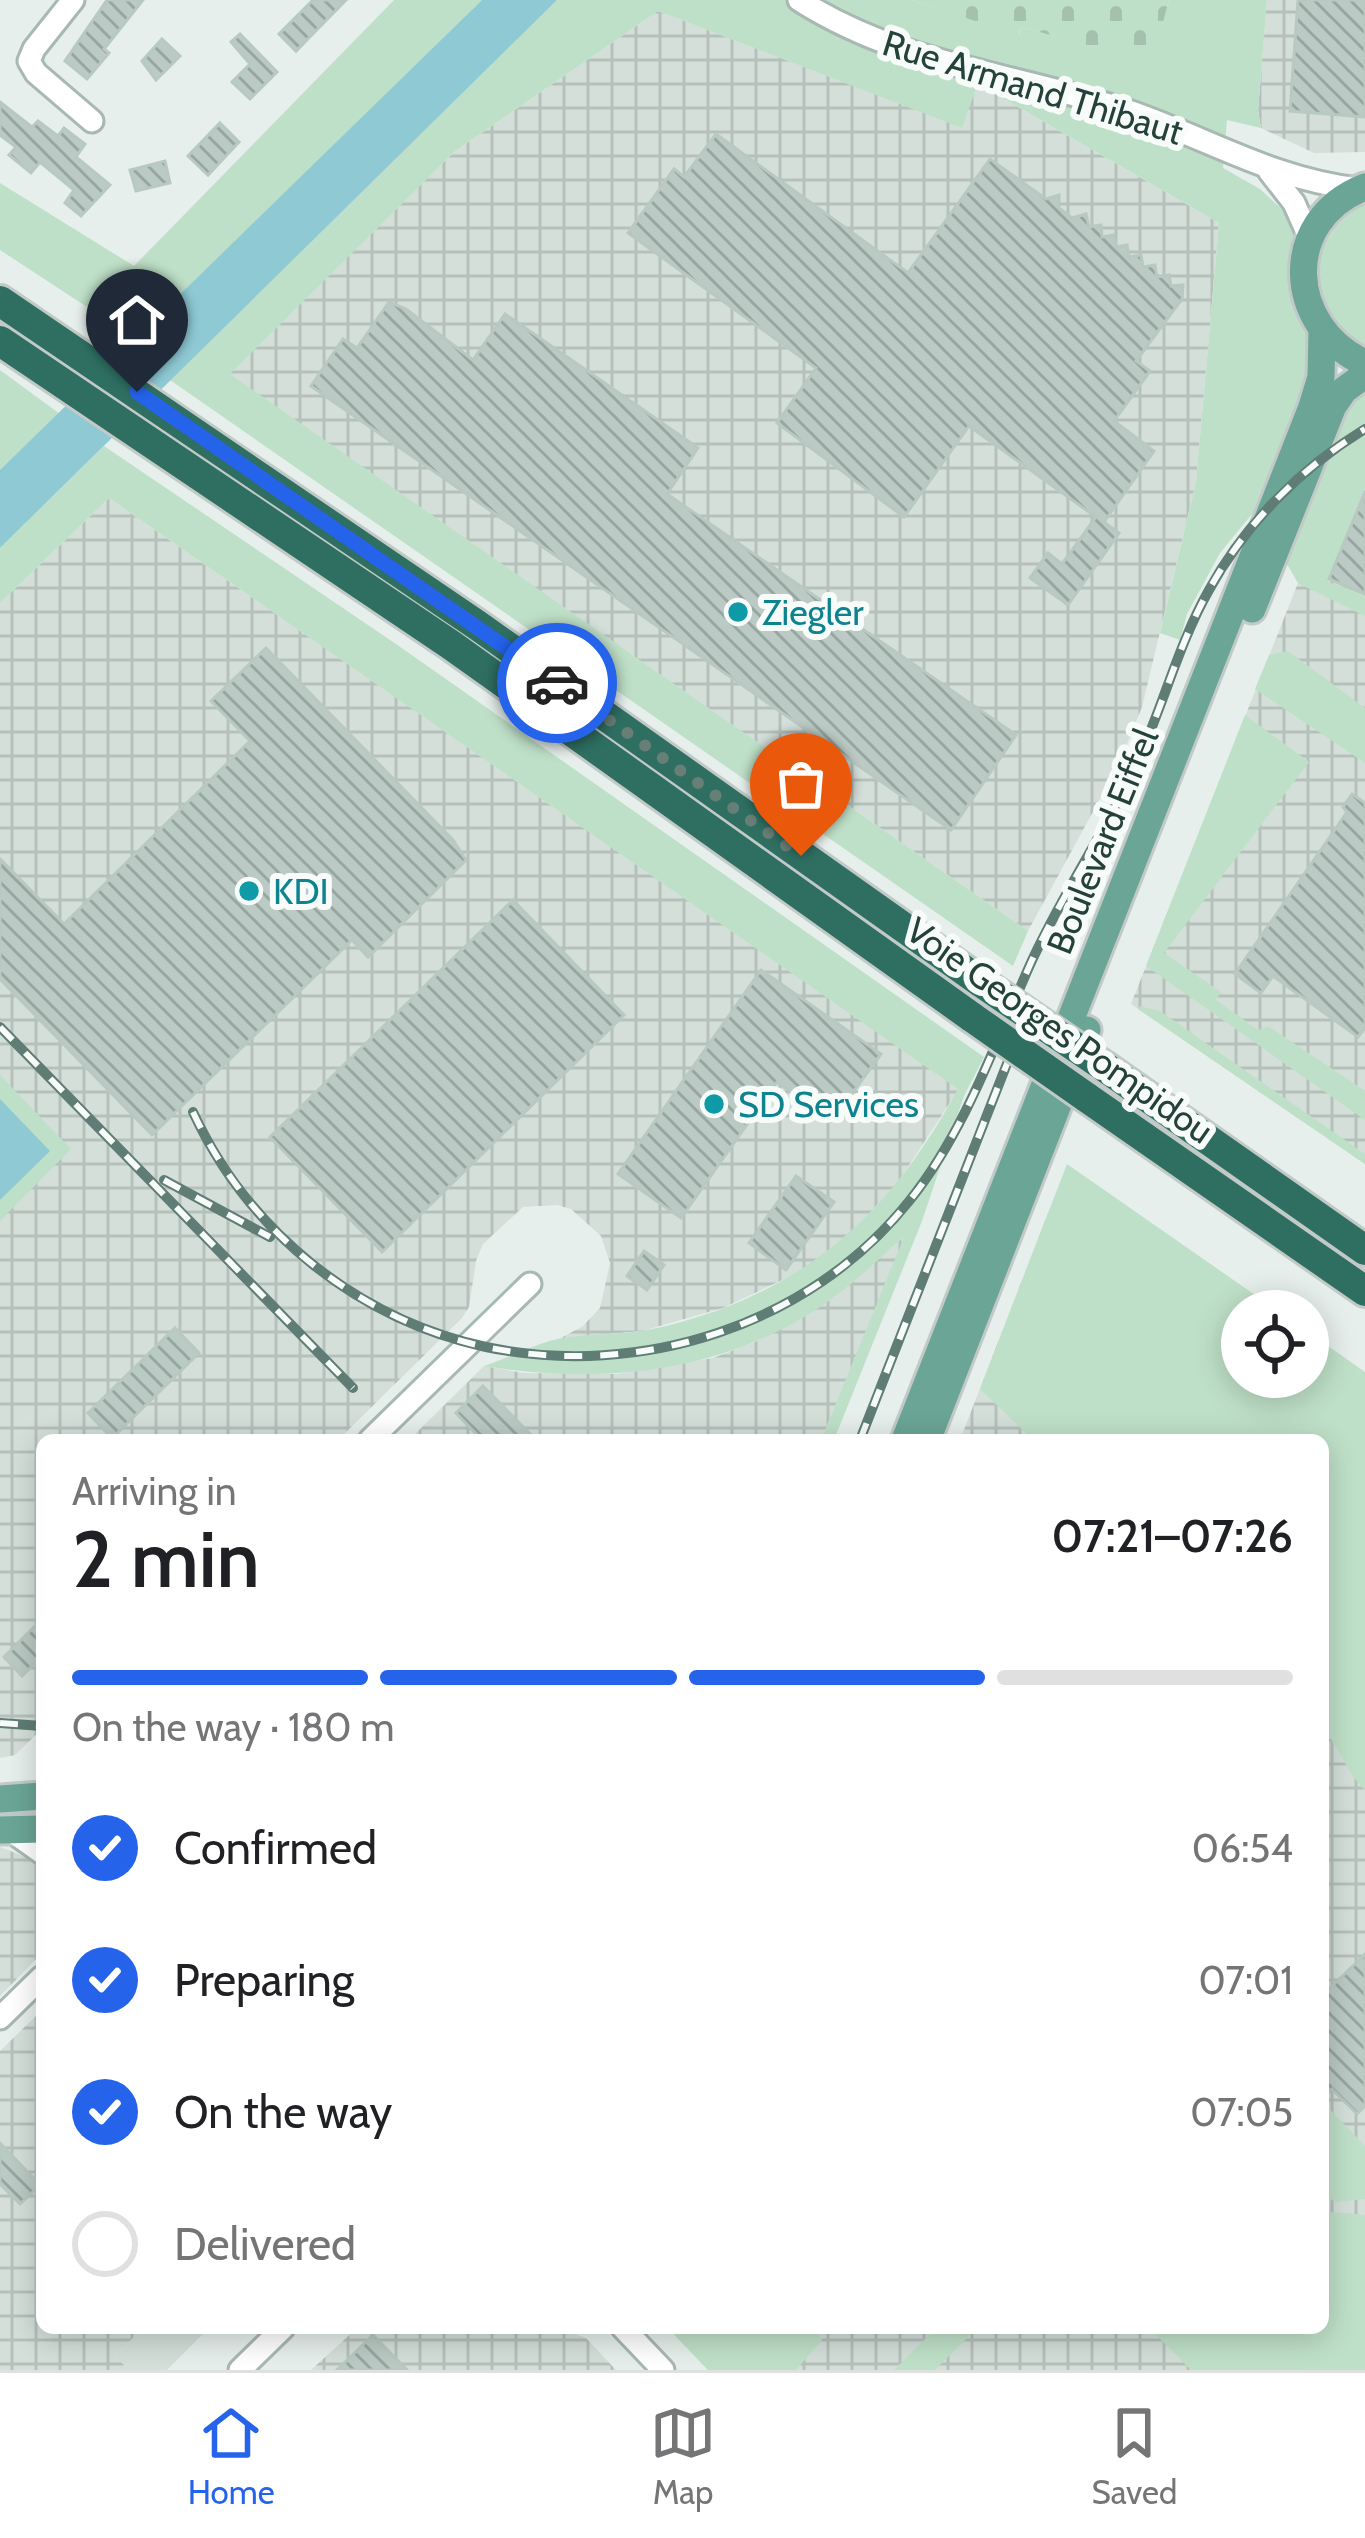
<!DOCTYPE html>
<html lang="en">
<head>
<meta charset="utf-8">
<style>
  body { margin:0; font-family:Cabin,sans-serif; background:#f6f6f6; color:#202124; height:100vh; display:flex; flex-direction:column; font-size:45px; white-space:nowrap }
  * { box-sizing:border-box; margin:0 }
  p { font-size:39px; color:#757577 }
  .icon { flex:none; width:66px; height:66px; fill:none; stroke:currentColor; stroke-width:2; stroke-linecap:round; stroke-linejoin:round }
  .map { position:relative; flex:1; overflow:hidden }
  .drawer { position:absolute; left:36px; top:1434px; width:1293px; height:900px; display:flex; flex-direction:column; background:#fff; border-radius:18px; box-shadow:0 6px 30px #0003 }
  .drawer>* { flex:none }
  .fabs { position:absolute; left:1221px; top:1290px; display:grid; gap:24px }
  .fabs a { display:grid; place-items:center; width:108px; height:108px; border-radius:50%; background:#fff; box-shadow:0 6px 30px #0003; font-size:60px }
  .pin { position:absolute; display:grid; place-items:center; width:102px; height:102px; color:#fff; margin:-123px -51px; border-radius:50% 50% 50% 0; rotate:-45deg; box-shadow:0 0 12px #0007 }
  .pin .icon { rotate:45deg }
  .courier { position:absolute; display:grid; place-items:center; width:120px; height:120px; margin:-60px; border:9px solid #2563eb; border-radius:50%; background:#fff; color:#222; box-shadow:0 3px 15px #0007 }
  .summary em { font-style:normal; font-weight:600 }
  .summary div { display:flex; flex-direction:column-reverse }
  .summary { display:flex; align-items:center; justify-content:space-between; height:204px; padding:0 36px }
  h1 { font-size:78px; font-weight:600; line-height:90px }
  .bar { display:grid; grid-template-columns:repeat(4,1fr); gap:18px 12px; align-content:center; height:144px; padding:0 36px }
  .bar i { height:15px; border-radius:9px; background:#e0e0e0 }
  .bar .current { background:#2563eb }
  .bar p { grid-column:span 4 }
  ol { padding:0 36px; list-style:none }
  li { display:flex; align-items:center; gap:36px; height:132px }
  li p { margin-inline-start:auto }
  li .icon { padding:12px; border-radius:50%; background:#2563eb; color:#fff; stroke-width:4 }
  li:last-child { color:#757577 }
  li i { width:66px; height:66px; border:6px solid #e0e0e0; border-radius:50% }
  .menu { display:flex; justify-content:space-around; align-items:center; height:168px; border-top:3px solid #e0e0e0; background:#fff; font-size:33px; color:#757577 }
  .menu a { display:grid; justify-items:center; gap:6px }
  .menu .current { color:#2563eb }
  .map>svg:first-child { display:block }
  .built { fill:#d4dfda }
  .industrial { fill:url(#industrial-grid) }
  .grass { fill:#bfe0c8 }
  .cemetery { fill:url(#cemetery-stones) }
  .water { fill:#8ec9d4 }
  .building { fill:url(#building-back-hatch); stroke:#b8c9c2; stroke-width:3 }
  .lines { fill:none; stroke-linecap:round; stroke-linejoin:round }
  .minor-casing { stroke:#a8b8b2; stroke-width:27 }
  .major-casing { stroke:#c2cac8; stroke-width:33 }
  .highway-casing { stroke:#c2cac8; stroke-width:36 }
  .minor { stroke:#fff; stroke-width:21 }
  .major { stroke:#6aa596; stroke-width:27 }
  .highway { stroke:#2f6f62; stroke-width:30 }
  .rail-casing { stroke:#5f7d75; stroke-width:10 }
  .rail { stroke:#f7fbf9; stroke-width:6; stroke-dasharray:18; stroke-linecap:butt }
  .highway-bridge-casing { stroke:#c2cac8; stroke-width:36; stroke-linecap:butt }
  .highway-bridge { stroke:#2f6f62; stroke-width:30 }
  .done { stroke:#687f78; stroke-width:12; stroke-dasharray:0 21.6 }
  .route { stroke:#2563eb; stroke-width:15 }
  .culture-dot { fill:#0f9aa8; stroke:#f7fbf9; stroke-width:4.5 }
  .labels { text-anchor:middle; stroke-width:12; stroke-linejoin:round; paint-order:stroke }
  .street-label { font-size:36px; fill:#24423a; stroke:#f7fbf9 }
  .culture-label { font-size:36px; fill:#0d838f; stroke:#f7fbf9; text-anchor:start }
</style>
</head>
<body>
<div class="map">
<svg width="1365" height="2370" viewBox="0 0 1365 2370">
  <defs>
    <pattern id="industrial-grid" width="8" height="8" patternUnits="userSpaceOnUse" patternTransform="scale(3)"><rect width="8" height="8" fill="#d4dfda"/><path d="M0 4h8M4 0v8" fill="none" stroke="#b6c1bc"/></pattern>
    <pattern id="cemetery-stones" width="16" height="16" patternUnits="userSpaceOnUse" patternTransform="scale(3)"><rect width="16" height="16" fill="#bfe0c8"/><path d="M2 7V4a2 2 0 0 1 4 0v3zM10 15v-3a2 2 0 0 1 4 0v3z" fill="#a4c1ad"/></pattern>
    <pattern id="building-back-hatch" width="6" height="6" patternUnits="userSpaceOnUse" patternTransform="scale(3)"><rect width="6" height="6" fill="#bbcac4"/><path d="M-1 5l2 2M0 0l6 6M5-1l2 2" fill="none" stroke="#98a6a0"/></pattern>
  </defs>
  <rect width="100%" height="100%" fill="#e6efeb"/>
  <path class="built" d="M 143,2328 L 209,2328 L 167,2370 L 119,2370 L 123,2365 L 115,2356 Z"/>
  <g class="industrial">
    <path d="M 1267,0 L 1365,0 L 1365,152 L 1314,153 L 1261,128 L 1258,111 Z"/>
    <path d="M 658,11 L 961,127 L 976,88 L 992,92 L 1219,223 L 1196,482 L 1142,707 L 1119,764 L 1028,931 L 229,374 L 454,152 Z"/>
    <path d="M 1365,450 L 1365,1164 L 1131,1004 L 1346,462 Z"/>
    <path d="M 109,498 L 959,1089 L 896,1185 L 842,1242 L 795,1274 L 723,1308 L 642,1331 L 561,1338 L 583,1326 L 600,1308 L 610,1263 L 601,1236 L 571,1209 L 557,1205 L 523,1207 L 483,1244 L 476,1261 L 469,1307 L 462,1318 L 338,1440 L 42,1440 L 42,1729 L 15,1755 L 0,1758 L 0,603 Z"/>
    <path d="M 1048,1213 L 1242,1377 L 1365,1431 L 1365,2370 L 708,2370 L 668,2328 L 1323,2328 L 1323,1440 L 960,1440 Z"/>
    <path d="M 906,1235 L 821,1440 L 409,1440 L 484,1366 L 524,1373 L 617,1374 L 713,1358 L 757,1341 L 835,1297 Z"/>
    <path d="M 0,1847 L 31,1859 L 42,1873 L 42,1953 L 0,1996 Z"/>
    <path d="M 42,2010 L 42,2328 L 143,2328 L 115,2356 L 124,2365 L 119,2370 L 0,2370 L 0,2051 Z"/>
    <path d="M 357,2328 L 559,2328 L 586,2338 L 616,2370 L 311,2370 Z"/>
  </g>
  <g class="grass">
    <path d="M 394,0 L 482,0 L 124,350 L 87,325 L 87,307 L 0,250 L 0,183 L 134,266 Z"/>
    <path d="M 557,0 L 911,0 L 1019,34 L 1021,27 L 1151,62 L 1169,0 L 1267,0 L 1258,111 L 1261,128 L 1227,120 L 1223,168 L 1260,189 L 1289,216 L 1295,231 L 1288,269 L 1290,295 L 1308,337 L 1312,368 L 1252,514 L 1220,553 L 1187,614 L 1180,640 L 1160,633 L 1196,482 L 1219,223 L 992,92 L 976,88 L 962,128 L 658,11 L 454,152 L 230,374 L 1028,931 L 1013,966 L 170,380 Z"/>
    <path d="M 1365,204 L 1365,346 C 1298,317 1305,235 1365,204 Z"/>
    <path d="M 0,370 L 60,414 L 0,470 Z"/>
    <path d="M 1365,386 L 1365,489 L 1328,582 L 1365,594 L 1365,616 L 1298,583 L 1284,559 L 1326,465 L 1334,418 Z"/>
    <path d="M 104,446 L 396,644 L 984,1057 L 964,1096 L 922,1221 L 834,1440 L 821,1440 L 904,1237 C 880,1257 858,1280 833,1298 C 731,1372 606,1386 484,1366 C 509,1358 536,1343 562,1338 C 595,1333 628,1335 662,1327 C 804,1292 889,1216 958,1089 L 109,498 L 0,603 L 0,548 Z"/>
    <path d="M 1288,651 L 1365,708 L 1365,763 L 1255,689 L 1269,655 Z"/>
    <path d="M 1245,715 L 1309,762 L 1164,953 L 1221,992 L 1216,1000 L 1258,1030 L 1268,1026 L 1365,1091 L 1365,1120 L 1146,966 Z"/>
    <path d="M 1140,1006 L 1160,1011 L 1365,1154 L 1365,1164 L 1138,1009 Z"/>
    <path d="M 0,1075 L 71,1149 L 0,1221 Z"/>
    <path d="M 1067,1164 L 1278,1311 L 1242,1311 L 1242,1377 L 1308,1377 L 1308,1332 L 1365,1372 L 1365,1790 C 1346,1773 1341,1748 1323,1730 L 1323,1440 L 1033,1440 L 980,1389 Z"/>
    <path d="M 1323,2102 L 1365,2146 L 1365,2199 L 1337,2202 L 1323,2196 Z"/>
    <path d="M 1323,2211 L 1365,2215 L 1365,2370 L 1191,2370 L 1149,2328 L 1323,2328 Z"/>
    <path d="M 668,2328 L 814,2328 L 822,2340 L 796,2370 L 708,2370 Z"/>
    <path d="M 936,2328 L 977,2328 L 935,2370 L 894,2370 Z"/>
  </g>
  <path class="cemetery" d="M 911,0 L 1169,0 L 1152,63 L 1021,27 L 1018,35 Z"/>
  <g class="water">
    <path d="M 482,0 L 557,0 L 0,548 L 0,470 Z"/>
    <path d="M 0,1099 L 50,1151 L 0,1200 Z"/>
  </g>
  <g class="building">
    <path d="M 107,0 L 143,0 L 104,49 L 109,53 L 87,79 L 65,61 Z"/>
    <path d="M 313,0 L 346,0 L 296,51 L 279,34 Z"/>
    <path d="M 1298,0 L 1365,0 L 1365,117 L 1290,111 Z"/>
    <path d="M 240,34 L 277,72 L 250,99 L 232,82 L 250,64 L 231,42 Z"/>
    <path d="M 162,39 L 180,56 L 156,80 L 142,61 Z"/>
    <path d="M 0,102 L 32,127 L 38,121 L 58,136 L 64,128 L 85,144 L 76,157 L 110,185 L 81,216 L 65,203 L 74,190 L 40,162 L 31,173 L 9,155 L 16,147 L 0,135 Z"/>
    <path d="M 220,123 L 239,142 L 208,175 L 188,156 Z"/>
    <path d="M 716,134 L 908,273 L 990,159 L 1046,199 L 1059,195 L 1059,208 L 1072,218 L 1086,214 L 1089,227 L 1101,225 L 1102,237 L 1114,235 L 1116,247 L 1127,245 L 1129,257 L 1141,255 L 1143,267 L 1155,265 L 1157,277 L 1169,275 L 1171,286 L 1183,285 L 1182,299 L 1136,361 L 1150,371 L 1114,421 L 1154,451 L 1104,522 L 1119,533 L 1068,605 L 1030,578 L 1048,553 L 1062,564 L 1096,517 L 969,426 L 904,517 L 777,423 L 816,368 L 628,233 L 674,169 L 684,177 Z"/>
    <path d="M 165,161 L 170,183 L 136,191 L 130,170 Z"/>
    <path d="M 389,302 L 406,309 L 473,360 L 505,314 L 560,352 L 698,448 L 667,494 L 1016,735 L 951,830 L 311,386 L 343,339 L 357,348 Z"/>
    <path d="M 1365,492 L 1365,594 L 1329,579 Z"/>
    <path d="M 266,648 L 453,840 L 466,860 L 368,957 L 352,940 L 152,1135 L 0,979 L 0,859 L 64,924 L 250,741 L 211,701 Z"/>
    <path d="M 1352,794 L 1365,803 L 1365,1028 L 1358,1037 L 1273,976 L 1261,993 L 1235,974 L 1347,812 L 1343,807 Z"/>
    <path d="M 513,900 L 624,1015 L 382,1252 L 270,1137 Z"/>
    <path d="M 761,970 L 881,1054 L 832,1121 L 777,1082 L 681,1218 L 618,1174 Z"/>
    <path d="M 796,1176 L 834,1202 L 786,1270 L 749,1243 Z"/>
    <path d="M 644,1251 L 664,1265 L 647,1290 L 627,1276 Z"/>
    <path d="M 175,1328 L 199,1353 L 112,1438 L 88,1413 Z"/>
    <path d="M 483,1386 L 536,1440 L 482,1440 L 456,1413 Z"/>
    <path d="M 42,1619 L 42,1656 L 22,1676 L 4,1657 Z"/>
    <path d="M 1365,1954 L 1365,2106 L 1357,2114 L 1332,2089 L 1323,2098 L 1323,1995 Z"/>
    <path d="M 0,2143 L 40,2185 L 20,2204 L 0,2184 Z"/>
    <path d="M 373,2335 L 407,2370 L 337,2370 Z"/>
  </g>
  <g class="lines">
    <g class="minor-casing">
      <g id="minor">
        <path d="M 73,0 L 34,49 L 29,61 L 36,73 L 92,121"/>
        <path d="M 799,0 C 904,67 1018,73 1131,112 C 1211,140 1273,179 1358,189"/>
        <path d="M 1269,171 L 1294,203 L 1310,239"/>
        <path d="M 370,1440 L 530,1284"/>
        <path d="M 11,1831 L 42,1853"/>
        <path d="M 0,2018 L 42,1977"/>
        <path d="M 623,2328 L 663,2370"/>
        <path d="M 240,2370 L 283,2328"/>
      </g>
    </g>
    <g class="major-casing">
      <g id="major">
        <path d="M 1365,187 C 1280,220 1286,327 1365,363"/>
        <path d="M 1252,609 L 1333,406 L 1344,390 L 1365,375"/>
        <path d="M 905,1440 L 1312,407 L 1321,377 L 1322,332"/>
        <path d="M 927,1440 L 1087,1030"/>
        <path d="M 0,1799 L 42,1796"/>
        <path d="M 0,1830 L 42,1829"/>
      </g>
    </g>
    <g class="highway-casing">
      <g id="highway">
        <path d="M 0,301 L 477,625 L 982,983"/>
        <path d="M 0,341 L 451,645 L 973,1018"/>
        <path d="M 1106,1068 L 1365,1250"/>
        <path d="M 1086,1097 L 1365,1291"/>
      </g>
    </g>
    <use href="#minor" class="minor"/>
    <use href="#major" class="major"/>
    <use href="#highway" class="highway"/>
    <g class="rail-casing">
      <g id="rail">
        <path d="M 0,1027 L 353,1388"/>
        <path d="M 193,1112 C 248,1231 357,1319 486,1347 C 640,1379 810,1326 910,1200 C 965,1131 994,1046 1029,967 C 1061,895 1107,830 1139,758 C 1164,703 1179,643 1209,590 C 1245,524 1301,468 1365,429"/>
        <path d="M 164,1180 L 270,1237"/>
        <path d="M 860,1440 L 1010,1056"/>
        <path d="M 0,1723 L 42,1726"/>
      </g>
    </g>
    <use href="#rail" class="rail"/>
    <g class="highway-bridge-casing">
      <g id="highway-bridge">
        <path d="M 982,983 L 1106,1068"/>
        <path d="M 973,1018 L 1086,1097"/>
      </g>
    </g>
    <use href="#highway-bridge" class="highway-bridge"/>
  </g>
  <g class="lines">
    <path class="done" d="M 557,683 L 801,856"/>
    <path class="route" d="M 137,392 L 557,683"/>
  </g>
  <g class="culture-dot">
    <circle cx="738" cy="612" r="12"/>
    <circle cx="249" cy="891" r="12"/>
    <circle cx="714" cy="1104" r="12"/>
  </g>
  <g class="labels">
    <g class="street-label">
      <text transform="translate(1033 87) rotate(17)" y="13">Rue Armand Thibaut</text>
      <text transform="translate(1102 841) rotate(-68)" y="13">Boulevard Eiffel</text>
      <text transform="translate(1060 1030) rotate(35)" y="13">Voie Georges Pompidou</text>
    </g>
    <g class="culture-label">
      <text x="762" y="625">Ziegler</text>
      <text x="273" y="904">KDI</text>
      <text x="738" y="1117">SD Services</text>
    </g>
  </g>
</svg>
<div class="fabs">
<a><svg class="icon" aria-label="locate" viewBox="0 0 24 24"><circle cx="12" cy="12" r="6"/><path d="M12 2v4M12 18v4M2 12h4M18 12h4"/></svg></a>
</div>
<div class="pin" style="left:801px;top:856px;background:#ea580c"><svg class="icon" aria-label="bag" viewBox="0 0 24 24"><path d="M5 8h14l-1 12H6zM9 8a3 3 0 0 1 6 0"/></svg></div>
<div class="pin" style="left:137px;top:392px;background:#1f2937"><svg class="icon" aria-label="home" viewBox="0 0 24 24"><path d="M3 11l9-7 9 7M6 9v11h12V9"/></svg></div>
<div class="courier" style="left:557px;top:683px"><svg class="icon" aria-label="car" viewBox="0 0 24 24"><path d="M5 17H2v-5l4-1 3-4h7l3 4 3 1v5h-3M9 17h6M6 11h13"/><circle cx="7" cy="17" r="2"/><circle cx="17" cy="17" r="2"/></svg></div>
<section class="drawer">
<div class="summary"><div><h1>2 min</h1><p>Arriving in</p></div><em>07:21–07:26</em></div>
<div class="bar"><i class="current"></i><i class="current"></i><i class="current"></i><i></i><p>On the way · 180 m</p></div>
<ol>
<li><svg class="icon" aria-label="check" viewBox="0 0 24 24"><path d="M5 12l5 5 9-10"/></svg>Confirmed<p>06:54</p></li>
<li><svg class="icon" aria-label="check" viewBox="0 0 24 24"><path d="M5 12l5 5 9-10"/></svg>Preparing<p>07:01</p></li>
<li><svg class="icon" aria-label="check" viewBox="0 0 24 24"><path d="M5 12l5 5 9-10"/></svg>On the way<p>07:05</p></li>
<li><i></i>Delivered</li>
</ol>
</section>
</div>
<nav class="menu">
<a class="current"><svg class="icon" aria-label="home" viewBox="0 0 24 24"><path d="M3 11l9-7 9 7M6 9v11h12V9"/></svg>Home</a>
<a><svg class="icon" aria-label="map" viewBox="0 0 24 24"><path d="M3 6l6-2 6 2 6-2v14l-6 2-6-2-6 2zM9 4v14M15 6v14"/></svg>Map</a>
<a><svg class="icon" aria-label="saved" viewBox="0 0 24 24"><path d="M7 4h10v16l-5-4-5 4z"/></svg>Saved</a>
</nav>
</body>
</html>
